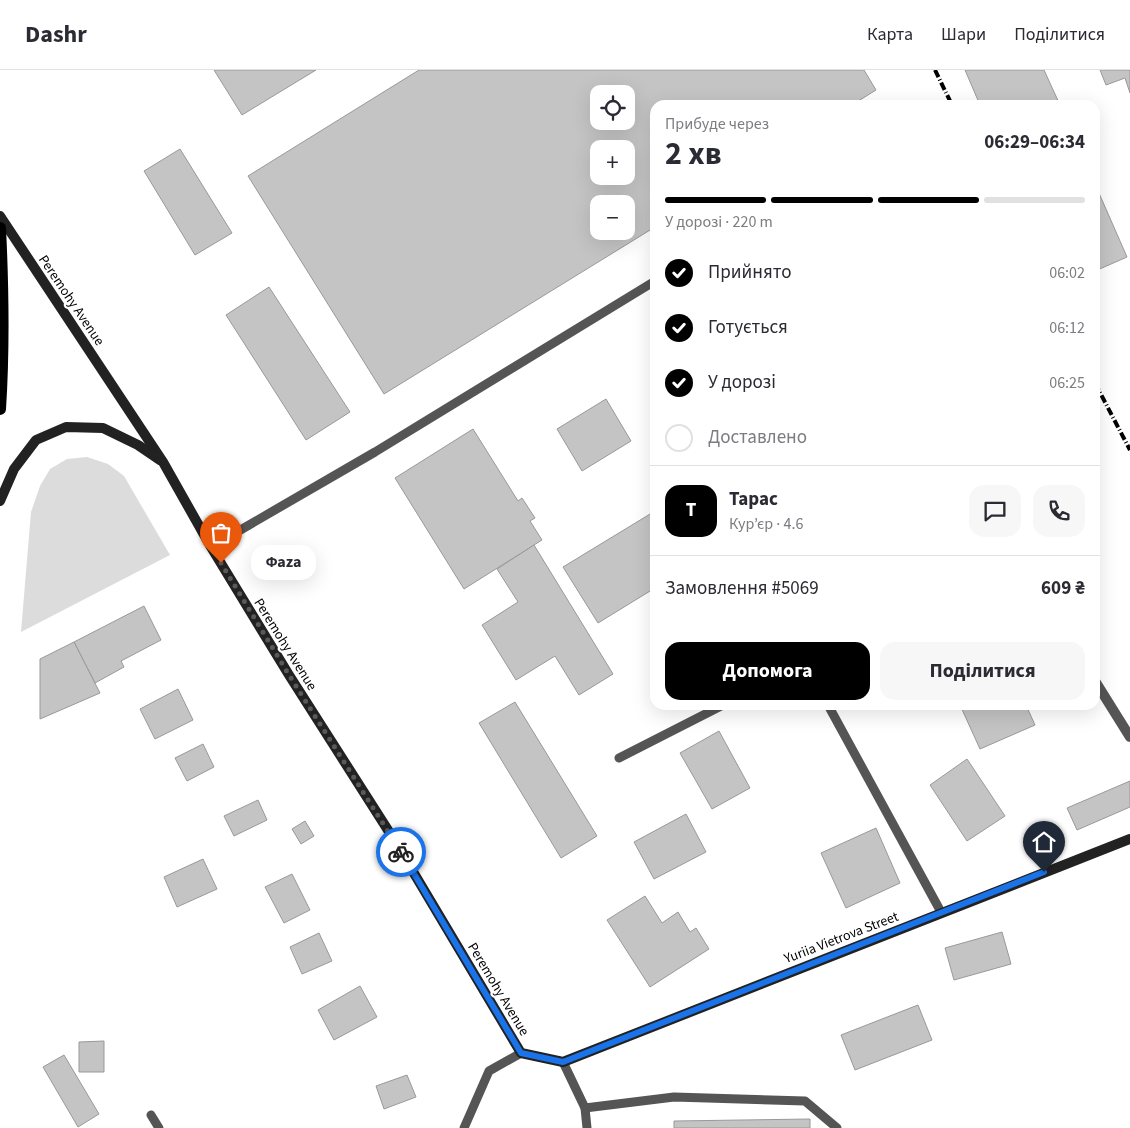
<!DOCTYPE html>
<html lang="uk">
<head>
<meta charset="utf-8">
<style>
  body { margin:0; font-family:"Source Sans 3",sans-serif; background:#f7f7f7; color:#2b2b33; height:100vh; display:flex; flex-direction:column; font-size:19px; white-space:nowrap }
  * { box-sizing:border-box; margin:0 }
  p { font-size:16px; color:#7c7c81 }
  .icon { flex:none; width:28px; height:28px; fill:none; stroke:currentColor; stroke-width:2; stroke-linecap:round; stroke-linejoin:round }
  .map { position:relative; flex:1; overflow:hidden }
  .sheet { position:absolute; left:650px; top:30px; width:450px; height:610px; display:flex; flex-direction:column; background:#fff; border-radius:15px; box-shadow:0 5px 20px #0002 }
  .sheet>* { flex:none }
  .fabs { position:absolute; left:590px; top:15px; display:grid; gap:10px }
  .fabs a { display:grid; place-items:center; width:45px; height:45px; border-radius:10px; background:#fff; box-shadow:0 5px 20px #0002; font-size:25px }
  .pin { position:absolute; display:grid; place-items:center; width:42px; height:42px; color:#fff; margin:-51px -21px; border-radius:50% 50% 50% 0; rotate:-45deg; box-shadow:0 0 5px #0007 }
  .pin .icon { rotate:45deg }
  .courier { position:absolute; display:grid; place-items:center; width:50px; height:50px; margin:-25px; border:4px solid #1a73e8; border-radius:50%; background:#fff; color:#222; box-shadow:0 1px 6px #0007 }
  .bubble { position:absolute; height:35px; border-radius:15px; background:#fff; box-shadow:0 5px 20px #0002; font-size:16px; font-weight:700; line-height:35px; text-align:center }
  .headline em { font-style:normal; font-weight:700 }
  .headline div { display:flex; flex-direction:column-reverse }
  .headline { display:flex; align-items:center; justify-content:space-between; height:85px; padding:0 15px }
  h1 { font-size:32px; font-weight:700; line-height:38px }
  .bar { display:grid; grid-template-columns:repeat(4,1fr); gap:8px 5px; align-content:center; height:60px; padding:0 15px }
  .bar i { height:6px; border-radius:4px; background:#e1e1e2 }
  .bar .active { background:#000 }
  .bar p { grid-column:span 4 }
  .line { display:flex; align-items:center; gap:12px; padding:0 15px; border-top:1px solid #e1e1e2 }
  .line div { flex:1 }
  .round { display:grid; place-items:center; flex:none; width:52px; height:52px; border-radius:15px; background:#f7f7f7 }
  ol { padding:0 15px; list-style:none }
  li { display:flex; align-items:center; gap:15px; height:55px }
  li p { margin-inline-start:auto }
  li .icon { padding:5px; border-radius:50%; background:#000; color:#fff; stroke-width:4 }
  li:last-child { color:#7c7c81 }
  li i { width:28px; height:28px; border:2px solid #e1e1e2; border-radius:50% }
  .cta { display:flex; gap:10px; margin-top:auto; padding:10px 15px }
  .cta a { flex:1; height:58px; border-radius:15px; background:#000; color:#fff; font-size:20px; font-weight:700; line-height:58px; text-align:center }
  .cta a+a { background:#f7f7f7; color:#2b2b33 }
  header { display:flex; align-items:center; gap:30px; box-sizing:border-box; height:70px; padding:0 25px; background:#fff; border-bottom:1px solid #e1e1e2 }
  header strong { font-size:24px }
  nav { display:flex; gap:28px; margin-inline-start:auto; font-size:18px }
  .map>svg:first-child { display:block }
  .green { fill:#dcdcdc }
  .building { fill:#c4c4c4; stroke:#999; fill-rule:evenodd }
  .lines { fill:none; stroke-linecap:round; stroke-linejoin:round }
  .lane { stroke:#555; stroke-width:9 }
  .street { stroke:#555; stroke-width:10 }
  .secondary { stroke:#222; stroke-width:10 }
  .primary { stroke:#000; stroke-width:12 }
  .rail { stroke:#000; stroke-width:4; stroke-dasharray:8 2.5 1 2.5; stroke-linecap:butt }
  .done { stroke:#595959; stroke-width:5; stroke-dasharray:0 9 }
  .route { stroke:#1a73e8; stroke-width:6 }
  .labels { text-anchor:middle; stroke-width:4.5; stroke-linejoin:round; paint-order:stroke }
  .street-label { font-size:14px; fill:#000; stroke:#fff }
</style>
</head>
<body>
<header>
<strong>Dashr</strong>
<nav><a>Карта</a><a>Шари</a><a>Поділитися</a></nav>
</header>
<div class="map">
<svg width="1130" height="1058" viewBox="0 0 1130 1058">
  <rect width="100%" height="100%" fill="#fff"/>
  <path class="green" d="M 87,387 L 108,394 L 124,406 L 170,485 L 21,562 L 31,442 L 40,416 L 50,399 L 67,389 Z"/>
  <g class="building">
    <path d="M 214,0 L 316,0 L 242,45 Z"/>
    <path d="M 419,0 L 864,0 L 876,20 L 852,35 L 655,35 L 655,157 L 384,324 L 248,106 ZM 599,24 L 626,24 L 626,51 L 599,51 ZM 599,79 L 626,79 L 626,106 L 599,106 ZM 599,134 L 626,134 L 626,161 L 599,161 Z"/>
    <path d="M 965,0 L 1044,0 L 1060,35 L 980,35 Z"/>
    <path d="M 1100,0 L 1130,0 L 1130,23 L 1125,8 L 1106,15 Z"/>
    <path d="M 180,79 L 232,163 L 195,185 L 144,101 Z"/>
    <path d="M 1095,114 L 1127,187 L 1095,201 Z"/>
    <path d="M 269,217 L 350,342 L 306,370 L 226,245 Z"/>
    <path d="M 606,329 L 631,371 L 582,401 L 557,359 Z"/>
    <path d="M 473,359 L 518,431 L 522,428 L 535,448 L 530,451 L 542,470 L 464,519 L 395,408 Z"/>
    <path d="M 655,441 L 655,518 L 598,553 L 563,497 Z"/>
    <path d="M 534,475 L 613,604 L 579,625 L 555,586 L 516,610 L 482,555 L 518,532 L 497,499 Z"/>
    <path d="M 144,536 L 161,570 L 121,591 L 124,597 L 95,613 L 74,572 Z"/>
    <path d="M 74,572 L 100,623 L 40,649 L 40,589 Z"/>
    <path d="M 178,619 L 193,650 L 155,669 L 140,639 Z"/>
    <path d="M 515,632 L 597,766 L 561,788 L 479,653 Z"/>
    <path d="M 960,635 L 1026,635 L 1035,655 L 980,679 Z"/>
    <path d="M 719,661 L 750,718 L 712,739 L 680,683 Z"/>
    <path d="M 203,674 L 214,697 L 187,711 L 175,688 Z"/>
    <path d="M 967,689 L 1005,746 L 967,771 L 930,715 Z"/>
    <path d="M 1130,711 L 1130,737 L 1077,760 L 1067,738 Z"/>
    <path d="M 258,730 L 267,750 L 234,766 L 224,746 Z"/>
    <path d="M 686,744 L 706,782 L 654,809 L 634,772 Z"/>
    <path d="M 305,751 L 314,766 L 301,774 L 292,759 Z"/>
    <path d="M 876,758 L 900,813 L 846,838 L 821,783 Z"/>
    <path d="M 203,789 L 217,819 L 177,837 L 164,807 Z"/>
    <path d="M 292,804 L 310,840 L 284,853 L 265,817 Z"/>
    <path d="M 645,826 L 662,853 L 678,842 L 690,862 L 696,858 L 709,879 L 650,917 L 607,850 Z"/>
    <path d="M 1002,862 L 1011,894 L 954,910 L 945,878 Z"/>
    <path d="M 319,863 L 332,891 L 302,904 L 290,877 Z"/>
    <path d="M 360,916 L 377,947 L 334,970 L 318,940 Z"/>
    <path d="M 918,935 L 932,970 L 855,1000 L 841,965 Z"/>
    <path d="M 104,971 L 104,1002 L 79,1002 L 79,972 Z"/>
    <path d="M 64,985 L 99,1044 L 78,1057 L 43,997 Z"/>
    <path d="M 407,1005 L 416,1027 L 384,1039 L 376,1016 Z"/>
    <path d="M 810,1049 L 810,1058 L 674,1058 L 674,1051 Z"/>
  </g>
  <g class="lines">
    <g class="lane">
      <path d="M 211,477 L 375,382 L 655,211"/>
      <path d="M 828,635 L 941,842"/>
      <path d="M 619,688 L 723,635"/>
      <path d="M 563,992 L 585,1038 L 587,1058"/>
      <path d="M 585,1038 L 674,1027 L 805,1031 L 837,1058"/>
      <path d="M 151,1045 L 159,1058"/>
      <path d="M 464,1058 L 489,1001 L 521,983"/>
    </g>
    <path class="street" d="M 1095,611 L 1130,667"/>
    <g class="secondary">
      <path d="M 0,146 L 163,392 L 211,477 L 289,605 L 393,768 L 521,983 L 563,992 L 1130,769"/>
      <path d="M 0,431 L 14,399 L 36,370 L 66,357 L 103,358 L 138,375 L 160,390"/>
    </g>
    <path class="primary" d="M 0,158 C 3,219 4,278 0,339"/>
    <g class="rail">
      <path d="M 935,0 L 952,35"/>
      <path d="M 1095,313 L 1130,380"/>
    </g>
  </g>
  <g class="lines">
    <path class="done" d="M 221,493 L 289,605 L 401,782"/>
    <path class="route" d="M 401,782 L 521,983 L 563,992 L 1044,802"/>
  </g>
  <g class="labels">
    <g class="street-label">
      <text transform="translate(72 230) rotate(56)" y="5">Peremohy Avenue</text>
      <text transform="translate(286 574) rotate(58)" y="5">Peremohy Avenue</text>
      <text transform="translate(841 867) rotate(-21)" y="5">Yuriia Vietrova Street</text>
      <text transform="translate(499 919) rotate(59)" y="5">Peremohy Avenue</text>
    </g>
  </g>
</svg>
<div class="fabs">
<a><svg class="icon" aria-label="locate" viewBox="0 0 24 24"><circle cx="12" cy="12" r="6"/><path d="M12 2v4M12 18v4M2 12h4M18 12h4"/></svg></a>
<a>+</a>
<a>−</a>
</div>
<div class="pin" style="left:221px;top:493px;background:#ea580c"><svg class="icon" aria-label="bag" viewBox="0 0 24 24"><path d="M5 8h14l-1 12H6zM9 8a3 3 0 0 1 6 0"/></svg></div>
<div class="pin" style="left:1044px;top:802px;background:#1f2937"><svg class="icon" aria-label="home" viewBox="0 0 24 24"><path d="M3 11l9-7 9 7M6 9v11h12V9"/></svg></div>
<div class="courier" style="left:401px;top:782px"><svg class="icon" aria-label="bike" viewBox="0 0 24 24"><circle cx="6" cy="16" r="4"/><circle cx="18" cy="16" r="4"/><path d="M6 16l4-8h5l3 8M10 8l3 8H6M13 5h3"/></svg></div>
<div class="bubble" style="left:251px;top:475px;width:65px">Фаzа</div>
<section class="sheet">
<div class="headline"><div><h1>2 хв</h1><p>Прибуде через</p></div><em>06:29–06:34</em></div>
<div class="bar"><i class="active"></i><i class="active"></i><i class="active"></i><i></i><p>У дорозі · 220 m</p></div>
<ol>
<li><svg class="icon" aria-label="check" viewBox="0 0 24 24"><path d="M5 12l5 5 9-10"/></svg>Прийнято<p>06:02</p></li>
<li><svg class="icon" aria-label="check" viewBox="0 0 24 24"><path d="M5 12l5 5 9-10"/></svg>Готується<p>06:12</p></li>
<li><svg class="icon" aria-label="check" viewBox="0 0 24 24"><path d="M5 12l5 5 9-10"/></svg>У дорозі<p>06:25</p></li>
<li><i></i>Доставлено</li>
</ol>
<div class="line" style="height:90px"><b class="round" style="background:#000;color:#fff">Т</b><div><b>Тарас</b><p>Кур’єр · 4.6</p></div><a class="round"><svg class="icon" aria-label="chat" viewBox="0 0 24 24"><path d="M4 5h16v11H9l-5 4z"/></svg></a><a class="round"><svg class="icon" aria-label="phone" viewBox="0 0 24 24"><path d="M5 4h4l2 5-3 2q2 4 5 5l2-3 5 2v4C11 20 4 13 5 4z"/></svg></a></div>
<div class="line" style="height:65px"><div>Замовлення #5069</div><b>609 ₴</b></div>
<div class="cta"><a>Допомога</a><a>Поділитися</a></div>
</section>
</div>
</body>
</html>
